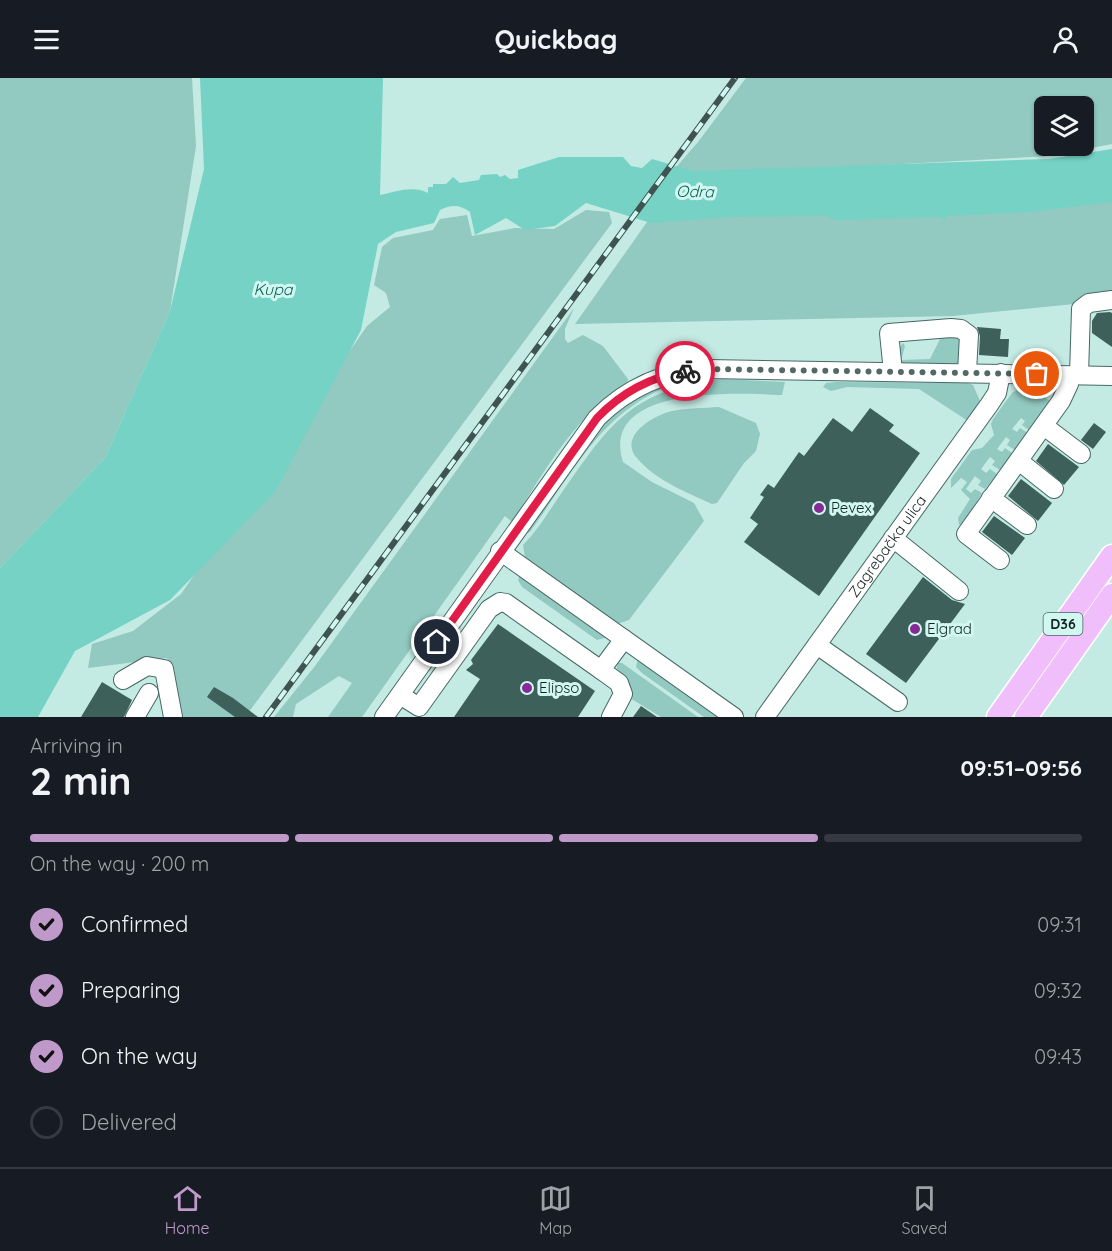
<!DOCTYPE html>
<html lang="en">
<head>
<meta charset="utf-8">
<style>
  body { margin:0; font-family:Quicksand,sans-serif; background:#242831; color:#f1f3f6; height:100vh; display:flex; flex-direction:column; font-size:22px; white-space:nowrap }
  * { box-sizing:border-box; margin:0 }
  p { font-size:20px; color:#9ea1a6 }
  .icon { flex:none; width:33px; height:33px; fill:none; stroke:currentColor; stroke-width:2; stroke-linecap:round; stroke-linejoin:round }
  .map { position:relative; height:639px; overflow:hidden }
  .panel { display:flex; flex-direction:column; background:#171b24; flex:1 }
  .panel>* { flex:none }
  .fabs { position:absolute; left:1034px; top:18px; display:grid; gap:12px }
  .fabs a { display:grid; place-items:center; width:60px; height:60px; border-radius:9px; background:#171b24; box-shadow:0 2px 4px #0004; font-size:30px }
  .pin { position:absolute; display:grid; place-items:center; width:51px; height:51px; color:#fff; margin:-26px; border:3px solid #fff; border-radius:50%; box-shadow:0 2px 6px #0007 }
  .courier { position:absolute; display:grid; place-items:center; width:60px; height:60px; margin:-30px; border:4px solid #e11d48; border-radius:50%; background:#fff; color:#222; box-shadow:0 2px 8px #0007 }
  .summary em { font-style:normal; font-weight:700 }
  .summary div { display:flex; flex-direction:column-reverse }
  .summary { display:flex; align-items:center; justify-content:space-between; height:102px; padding:0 30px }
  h1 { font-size:39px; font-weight:700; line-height:45px }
  .bar { display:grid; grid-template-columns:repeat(4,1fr); gap:9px 6px; align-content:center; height:72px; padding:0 30px }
  .bar i { height:8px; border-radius:4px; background:#363941 }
  .bar .active { background:#c099cb }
  .bar p { grid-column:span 4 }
  ol { padding:0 30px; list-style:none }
  li { display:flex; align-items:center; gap:18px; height:66px }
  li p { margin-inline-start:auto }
  li .icon { padding:6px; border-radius:50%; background:#c099cb; color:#111; stroke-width:4 }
  li:last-child { color:#9ea1a6 }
  li i { width:33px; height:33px; border:3px solid #363941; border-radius:50% }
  header { display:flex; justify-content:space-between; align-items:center; height:78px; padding:0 30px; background:#171b24; font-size:27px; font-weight:700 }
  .tabs { display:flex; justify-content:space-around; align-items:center; height:84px; border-top:2px solid #363941; background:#171b24; font-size:16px; color:#9ea1a6 }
  .tabs a { display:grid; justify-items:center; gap:3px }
  .tabs .active { color:#c099cb }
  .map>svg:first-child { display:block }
  .green { fill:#92c9c1; fill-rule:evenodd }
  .water { fill:#75d2c5 }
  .building { fill:#3d605a }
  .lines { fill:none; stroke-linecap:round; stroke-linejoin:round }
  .minor-casing { stroke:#466964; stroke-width:20 }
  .major-casing { stroke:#fff; stroke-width:25 }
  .minor { stroke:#fff; stroke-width:18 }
  .major { stroke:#f0befa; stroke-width:22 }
  .rail-casing { stroke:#3f5350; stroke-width:6 }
  .rail { stroke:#d1f7f1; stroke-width:4; stroke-dasharray:11; stroke-linecap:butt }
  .done { stroke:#526965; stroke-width:6; stroke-dasharray:0 10.8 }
  .route { stroke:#e11d48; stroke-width:8 }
  .poi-dot { fill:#852a96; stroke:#d1f7f1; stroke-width:2 }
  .labels { text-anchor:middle; stroke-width:6; stroke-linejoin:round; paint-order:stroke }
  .shield { fill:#d1f7f1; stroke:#4d635f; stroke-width:1.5 }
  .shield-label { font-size:14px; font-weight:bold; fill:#142321 }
  .poi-label { font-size:15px; fill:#142321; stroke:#d1f7f1; text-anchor:start }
  .street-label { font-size:15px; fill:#142321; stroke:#d1f7f1 }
  .water-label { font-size:16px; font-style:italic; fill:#136159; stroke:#d1f7f1 }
</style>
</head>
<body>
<header><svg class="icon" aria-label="menu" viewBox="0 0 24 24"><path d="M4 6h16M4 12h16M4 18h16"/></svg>Quickbag<svg class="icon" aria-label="person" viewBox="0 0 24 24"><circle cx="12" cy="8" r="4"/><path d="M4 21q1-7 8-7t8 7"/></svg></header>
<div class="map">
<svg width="1112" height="639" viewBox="0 0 1112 639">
  <rect width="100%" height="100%" fill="#c4eae4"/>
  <g class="green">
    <path d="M 0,0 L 192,0 L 196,68 L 170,233 L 105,380 L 0,490 Z"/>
    <path d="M 746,0 L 1112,0 L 1112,66 L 1049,78 L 699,97 L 673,93 L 698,64 ZM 1044,28 L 1083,28 L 1083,68 L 1044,68 Z"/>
    <path d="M 1112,116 L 1112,217 L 1074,226 L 953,238 L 575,246 L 652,137 Z"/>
    <path d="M 586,132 L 609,134 L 612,145 L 245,639 L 182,639 L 167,580 L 88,590 L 92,566 L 133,553 L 181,516 L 367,248 L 390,229 L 386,215 L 374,207 L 382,169 L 393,160 L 433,152 L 440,141 L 467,137 L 472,158 L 515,150 L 554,151 Z"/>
    <path d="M 574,230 L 565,251 L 565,261 L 568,265 L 583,257 L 603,268 L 628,301 L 627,306 C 574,338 545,393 512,444 L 505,438 L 362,639 L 328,639 L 352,605 L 339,598 L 296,626 L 293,639 L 274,639 L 315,588 Z"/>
    <path d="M 947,255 L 962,262 L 964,290 L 899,286 L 899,270 L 903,265 L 905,268 L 901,282 L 930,281 L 941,259 Z"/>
    <path d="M 684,300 L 685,303 C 605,325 575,392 530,454 L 525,456 L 592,356 L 632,319 Z"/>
    <path d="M 723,301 L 785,304 L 782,317 C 737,315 599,307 623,384 L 652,404 L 694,425 L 704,443 L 629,542 L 617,546 L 525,480 L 523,467 C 536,454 546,438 556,423 C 608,349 627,312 723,301 Z"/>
    <path d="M 837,304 L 968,305 L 973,307 L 981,325 L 968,343 L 919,311 L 847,309 L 831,313 L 823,309 L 826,305 Z"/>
    <path d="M 1024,307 L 1037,308 L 1037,313 L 1051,324 L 1030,353 L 1022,347 L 1025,343 L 1021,340 L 1012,351 L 1017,354 L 1020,350 L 1028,355 L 1015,372 L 1007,367 L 1010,362 L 1006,359 L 997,371 L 1002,374 L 1005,370 L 1012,375 L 1000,392 L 992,387 L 995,383 L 990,379 L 981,391 L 986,395 L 990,391 L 997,396 L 985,411 L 978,407 L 981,403 L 975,398 L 966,411 L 971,415 L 975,411 L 982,415 L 970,434 L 969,444 L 959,447 L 958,440 L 970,421 L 961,412 L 967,404 L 961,400 L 951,410 L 951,401 L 972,372 L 982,370 L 994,357 L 991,346 L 993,341 L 1012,315 Z"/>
    <path d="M 719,329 L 756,345 L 760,356 L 756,373 L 744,385 L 717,425 L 712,426 C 686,414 655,402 637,380 C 618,358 654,337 672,333 C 688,330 704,330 719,329 Z"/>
    <path d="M 520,496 L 607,557 L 605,560 L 597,562 L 522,509 L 518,502 Z"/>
    <path d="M 638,580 L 721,639 L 704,639 L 642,595 L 636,589 Z"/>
    <path d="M 618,585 L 622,585 L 698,639 L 661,639 L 630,620 L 616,593 Z"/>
  </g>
  <path class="water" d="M 200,0 L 383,0 L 380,117 C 396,114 413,107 428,115 L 428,109 L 433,109 L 433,106 L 446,106 L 453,99 L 460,105 L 479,102 L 481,97 L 497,96 L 500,99 L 505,97 L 510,101 L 518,100 L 518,92 L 559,79 L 623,79 L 631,88 L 642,90 L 652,81 L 693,93 L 1049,81 L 1112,71 L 1112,124 L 1028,134 L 946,138 L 944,143 L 940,139 L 836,142 L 826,138 L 732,139 L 651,145 L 586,125 L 555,148 L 525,152 L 506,140 L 475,157 L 470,134 C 459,126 451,127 440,132 L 434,145 L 396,154 L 378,166 L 361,252 L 275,414 L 170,522 L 75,573 L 38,639 L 0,639 L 0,490 L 105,380 L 170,233 L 204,91 Z"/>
  <g class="building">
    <path d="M 1110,234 L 1112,235 L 1112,269 L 1092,255 L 1092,243 L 1097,235 Z"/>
    <path d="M 977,249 L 1001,251 L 1000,261 L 1009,261 L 1008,279 L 979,277 L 980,258 Z"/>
    <path d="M 870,330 L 894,347 L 889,353 L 920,375 L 819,518 L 744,464 L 758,446 L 750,440 L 764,419 L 760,417 L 768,406 L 774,410 L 799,374 L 804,378 L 833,340 L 852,354 Z"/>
    <path d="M 1094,345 L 1106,354 L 1093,371 L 1081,362 Z"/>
    <path d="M 1048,366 L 1079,389 L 1064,407 L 1036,383 Z"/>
    <path d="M 1021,401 L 1052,425 L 1038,443 L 1008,418 Z"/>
    <path d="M 994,438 L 1025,460 L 1012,477 L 982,454 Z"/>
    <path d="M 923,499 L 952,522 L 965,526 L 906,605 L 866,576 Z"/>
    <path d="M 498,546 L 595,613 L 578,639 L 454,639 L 480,601 L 466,592 L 473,586 L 471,582 Z"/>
    <path d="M 102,604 L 132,622 L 124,639 L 81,639 Z"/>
    <path d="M 214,609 L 233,620 L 258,639 L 235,639 L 207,619 Z"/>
    <path d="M 641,628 L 657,639 L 633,639 Z"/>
  </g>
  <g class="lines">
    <g class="minor-casing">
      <g id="minor">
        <path d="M 893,294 L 889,255 L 951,250 L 961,251 L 969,257 L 967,294"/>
        <path d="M 1079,297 L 1081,231 L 1089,225 L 1112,222"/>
        <path d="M 1044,348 L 1081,376"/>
        <path d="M 1019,383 L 1054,411"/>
        <path d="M 991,420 L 1027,447"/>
        <path d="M 893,460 L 959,513"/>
        <path d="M 500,473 L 734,639"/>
        <path d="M 1000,482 L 966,456 L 1061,323 L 1069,306"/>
        <path d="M 817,567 L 898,624"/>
        <path d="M 123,602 L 147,588 L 164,591 L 173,639"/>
        <path d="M 400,617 L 419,629 L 489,531 L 500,524 L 506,525 L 601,592"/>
        <path d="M 135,639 L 149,615"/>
        <path d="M 384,639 L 597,340 C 628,309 664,293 708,291 L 1112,298"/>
        <path d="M 611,639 L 623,616 L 619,605 L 601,592 L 624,561"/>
        <path id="s1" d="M 765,639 L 989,327 L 997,315 L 1001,295"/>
      </g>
    </g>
    <g class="major-casing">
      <g id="major">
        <path d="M 998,639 L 1112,478"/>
        <path d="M 1026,639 L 1112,517"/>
      </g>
    </g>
    <use href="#minor" class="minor"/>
    <use href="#major" class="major"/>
    <g class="rail-casing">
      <path id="rail" d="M 266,639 L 735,0"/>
    </g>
    <use href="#rail" class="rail"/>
  </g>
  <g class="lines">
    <path class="done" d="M 685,293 L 708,291 L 1037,296"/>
    <path class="route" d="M 437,564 L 597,340 C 621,315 650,299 685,293"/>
  </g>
  <g class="poi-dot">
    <circle cx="819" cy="430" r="6"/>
    <circle cx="915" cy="551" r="6"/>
    <circle cx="527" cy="610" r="6"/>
  </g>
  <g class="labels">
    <rect class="shield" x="1043.5" y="535" width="39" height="22" rx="4.5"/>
    <g class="shield-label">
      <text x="1063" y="551">D36</text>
    </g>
    <g class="poi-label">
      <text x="831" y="435">Pevex</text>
      <text x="927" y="556">Elgrad</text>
      <text x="539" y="615">Elipso</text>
    </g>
    <g class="street-label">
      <text dy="5" stroke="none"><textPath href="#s1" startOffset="210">Zagrebačka ulica</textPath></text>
    </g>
    <g class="water-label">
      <text transform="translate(695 113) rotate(1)" y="6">Odra</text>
      <text x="273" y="217">Kupa</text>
    </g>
  </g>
</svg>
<div class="fabs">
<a><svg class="icon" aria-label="layers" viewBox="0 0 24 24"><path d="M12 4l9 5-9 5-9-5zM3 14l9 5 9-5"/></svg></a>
</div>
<div class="pin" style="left:1037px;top:296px;background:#ea580c"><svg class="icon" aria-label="bag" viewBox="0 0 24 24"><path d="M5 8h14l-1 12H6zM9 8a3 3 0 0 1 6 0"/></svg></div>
<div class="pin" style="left:437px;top:564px;background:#1f2937"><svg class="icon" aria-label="home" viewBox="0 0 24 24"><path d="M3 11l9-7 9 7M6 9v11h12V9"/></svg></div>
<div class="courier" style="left:685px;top:293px"><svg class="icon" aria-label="bike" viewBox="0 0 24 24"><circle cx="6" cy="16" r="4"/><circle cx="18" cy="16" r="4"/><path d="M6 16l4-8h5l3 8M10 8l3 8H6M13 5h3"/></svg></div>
</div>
<section class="panel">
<div class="summary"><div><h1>2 min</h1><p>Arriving in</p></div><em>09:51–09:56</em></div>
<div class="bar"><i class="active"></i><i class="active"></i><i class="active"></i><i></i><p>On the way · 200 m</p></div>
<ol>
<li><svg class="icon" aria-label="check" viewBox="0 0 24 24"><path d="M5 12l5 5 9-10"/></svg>Confirmed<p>09:31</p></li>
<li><svg class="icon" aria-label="check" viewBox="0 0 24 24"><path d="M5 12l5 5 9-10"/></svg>Preparing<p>09:32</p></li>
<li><svg class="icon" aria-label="check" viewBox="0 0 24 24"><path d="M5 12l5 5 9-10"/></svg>On the way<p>09:43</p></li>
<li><i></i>Delivered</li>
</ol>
</section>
<nav class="tabs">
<a class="active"><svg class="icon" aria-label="home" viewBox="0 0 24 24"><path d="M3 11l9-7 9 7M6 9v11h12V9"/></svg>Home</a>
<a><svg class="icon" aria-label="map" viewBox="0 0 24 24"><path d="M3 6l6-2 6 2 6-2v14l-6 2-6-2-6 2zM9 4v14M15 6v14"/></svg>Map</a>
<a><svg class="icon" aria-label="saved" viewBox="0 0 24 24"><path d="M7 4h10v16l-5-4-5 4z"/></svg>Saved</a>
</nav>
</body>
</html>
